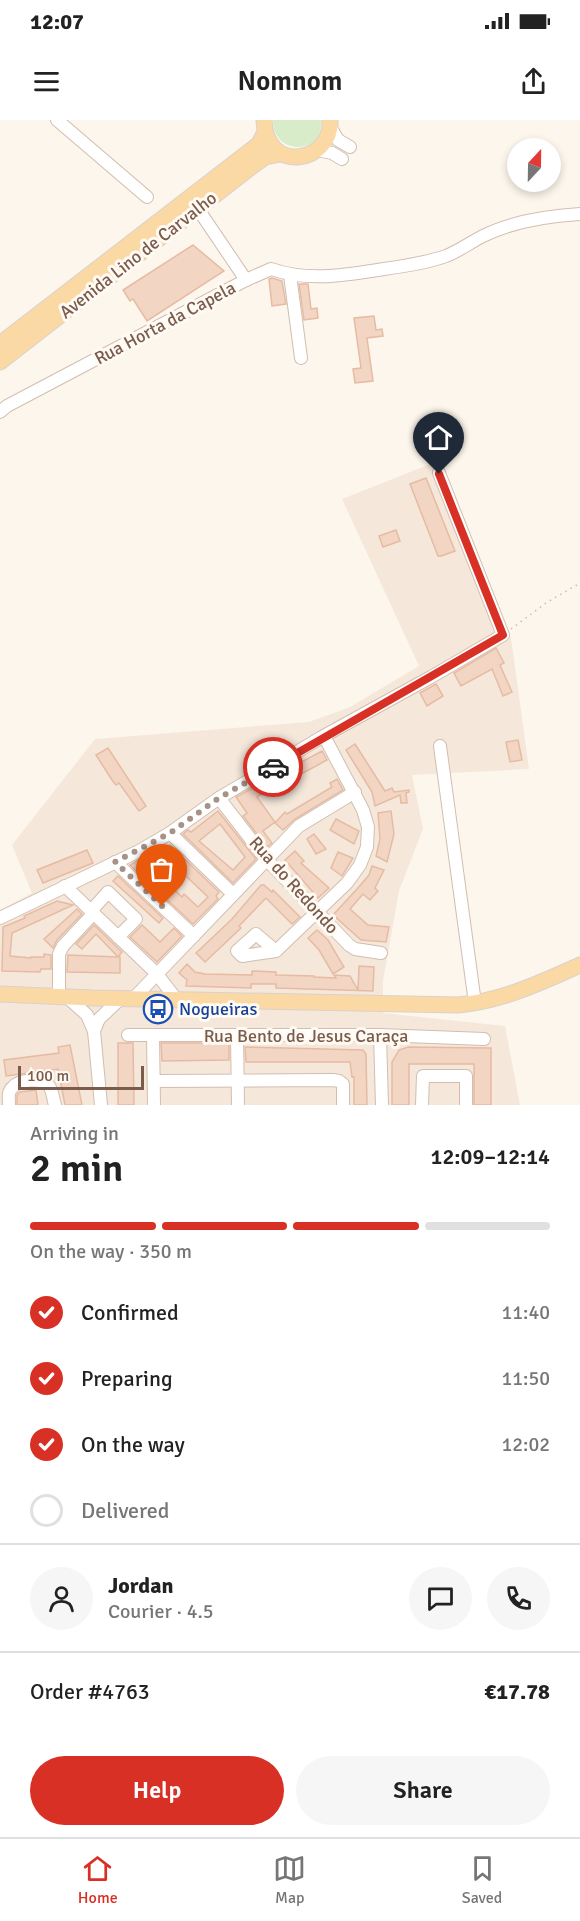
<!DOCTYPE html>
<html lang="en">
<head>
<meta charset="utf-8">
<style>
  body { margin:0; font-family:Signika,sans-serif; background:#f6f6f6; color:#222; height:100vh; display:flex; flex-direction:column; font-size:22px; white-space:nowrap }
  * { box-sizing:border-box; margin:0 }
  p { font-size:20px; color:#767676 }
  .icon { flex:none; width:33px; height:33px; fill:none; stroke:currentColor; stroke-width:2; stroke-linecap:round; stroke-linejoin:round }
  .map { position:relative; height:985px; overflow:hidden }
  .sheet { display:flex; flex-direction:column; background:#fff; flex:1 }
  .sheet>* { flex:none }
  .needle { width:39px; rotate:22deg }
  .fabs { position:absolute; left:507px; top:18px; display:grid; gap:12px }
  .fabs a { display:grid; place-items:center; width:54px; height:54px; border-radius:50%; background:#fff; box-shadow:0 3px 9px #0003; font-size:30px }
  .scale { position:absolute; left:18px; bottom:15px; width:126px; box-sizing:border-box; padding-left:6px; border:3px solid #7a5c4d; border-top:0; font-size:16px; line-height:21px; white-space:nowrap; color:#7a5c4d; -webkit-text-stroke:4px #fffaf3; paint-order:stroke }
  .pin { position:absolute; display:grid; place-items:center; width:51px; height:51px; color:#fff; margin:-62px -26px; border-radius:50% 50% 50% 0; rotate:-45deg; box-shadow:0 0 6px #0007 }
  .pin .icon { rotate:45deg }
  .courier { position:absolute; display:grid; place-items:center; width:60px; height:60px; margin:-30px; border:4px solid #d93025; border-radius:50%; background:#fff; color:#222; box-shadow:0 2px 8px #0007 }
  .head em { font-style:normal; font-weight:600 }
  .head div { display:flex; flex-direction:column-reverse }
  .head { display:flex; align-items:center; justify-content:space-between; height:102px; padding:0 30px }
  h1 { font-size:39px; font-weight:600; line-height:45px }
  .bar { display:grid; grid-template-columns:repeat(4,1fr); gap:9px 6px; align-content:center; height:72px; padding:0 30px }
  .bar i { height:8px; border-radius:4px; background:#e0e0e0 }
  .bar .selected { background:#d93025 }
  .bar p { grid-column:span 4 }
  .line { display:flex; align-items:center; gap:15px; padding:0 30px; border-top:2px solid #e0e0e0 }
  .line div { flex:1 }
  .round { display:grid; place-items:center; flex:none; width:63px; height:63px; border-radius:32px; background:#f6f6f6 }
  ol { padding:0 30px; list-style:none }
  li { display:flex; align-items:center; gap:18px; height:66px }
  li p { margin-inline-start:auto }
  li .icon { padding:6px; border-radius:50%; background:#d93025; color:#fff; stroke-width:4 }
  li:last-child { color:#767676 }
  li i { width:33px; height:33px; border:3px solid #e0e0e0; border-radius:50% }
  .button { display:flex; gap:12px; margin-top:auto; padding:12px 30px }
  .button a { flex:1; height:69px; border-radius:36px; background:#d93025; color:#fff; font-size:24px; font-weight:600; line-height:69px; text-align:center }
  .button a+a { background:#f6f6f6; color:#222 }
  .status { display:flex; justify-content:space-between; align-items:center; height:42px; padding:0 30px; background:#fff; direction:ltr }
  .status svg { height:16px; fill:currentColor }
  header { display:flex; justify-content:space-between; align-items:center; height:78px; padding:0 30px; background:#fff; font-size:27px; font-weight:600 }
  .menu { display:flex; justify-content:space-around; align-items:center; height:84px; border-top:2px solid #e0e0e0; background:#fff; font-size:16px; color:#767676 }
  .menu a { display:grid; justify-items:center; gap:3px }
  .menu .selected { color:#d93025 }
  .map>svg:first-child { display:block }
  .residential { fill:#f5e8da }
  .green { fill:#d8ecc9 }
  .building { fill:#f3d5c3; stroke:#e6bba3; stroke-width:1.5; fill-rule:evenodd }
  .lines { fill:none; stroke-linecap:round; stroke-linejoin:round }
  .minor-casing { stroke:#d1beb0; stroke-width:14 }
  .major-casing { stroke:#dad1cd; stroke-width:17 }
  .path { stroke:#d9b8a5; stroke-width:1.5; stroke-dasharray:1.5 4.5; stroke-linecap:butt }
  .minor { stroke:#fff; stroke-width:12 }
  .major { stroke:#fbd9a5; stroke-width:15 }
  .done { stroke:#a89285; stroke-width:6; stroke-dasharray:0 10.8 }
  .route { stroke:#d93025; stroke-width:8 }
  .labels { text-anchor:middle; stroke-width:6; stroke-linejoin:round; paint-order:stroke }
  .street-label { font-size:18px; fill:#7a5c4d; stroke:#fffaf3 }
  .transit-label { font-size:18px; fill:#164399; stroke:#fffaf3; text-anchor:start }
</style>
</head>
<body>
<div class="status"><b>12:07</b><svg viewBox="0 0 49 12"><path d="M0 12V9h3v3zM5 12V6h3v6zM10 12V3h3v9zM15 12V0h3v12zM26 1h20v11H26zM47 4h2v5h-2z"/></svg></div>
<header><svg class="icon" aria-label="menu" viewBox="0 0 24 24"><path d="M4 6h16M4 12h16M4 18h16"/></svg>Nomnom<svg class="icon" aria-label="share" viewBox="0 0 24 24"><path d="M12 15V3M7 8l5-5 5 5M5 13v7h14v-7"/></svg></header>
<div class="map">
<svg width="580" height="985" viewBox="0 0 580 985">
  <rect width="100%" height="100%" fill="#fdf6ec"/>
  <path class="residential" d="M 438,341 L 511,518 L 529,649 L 412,655 L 423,709 L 399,771 L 383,861 L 383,893 L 505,906 L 520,985 L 0,985 L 0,790 L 32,773 L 12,725 L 95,619 L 309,602 L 350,587 L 419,546 L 342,379 Z"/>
  <path class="green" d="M 273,0 L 321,0 C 324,35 273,37 273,0 Z"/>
  <g class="building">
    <path d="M 193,125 L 224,151 L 147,201 L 133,179 L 130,181 L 123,170 Z"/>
    <path d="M 272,158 L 282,161 L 286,184 L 272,186 L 269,159 Z"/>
    <path d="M 299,164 L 308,164 L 311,189 L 317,188 L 318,198 L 304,200 Z"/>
    <path d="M 374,196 L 376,210 L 382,209 L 383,216 L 367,218 L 373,261 L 355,263 L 353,249 L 361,248 L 354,198 Z"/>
    <path d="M 426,358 L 455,431 L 441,436 L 438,436 L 410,364 Z"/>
    <path d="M 396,410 L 400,421 L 383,427 L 379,416 Z"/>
    <path d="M 496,528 L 504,543 L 500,545 L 512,572 L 503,576 L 492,549 L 461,566 L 454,553 Z"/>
    <path d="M 436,564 L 443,576 L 427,586 L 420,573 Z"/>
    <path d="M 518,620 L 522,640 L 510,642 L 506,622 Z"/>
    <path d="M 355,624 L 385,671 L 392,668 L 394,672 L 409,670 L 409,672 L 406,673 L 407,683 L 401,683 L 400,675 L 375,686 L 372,672 L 346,630 Z"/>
    <path d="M 108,628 L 146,686 L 139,691 L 119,663 L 116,665 L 112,660 L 96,635 Z"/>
    <path d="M 322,631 L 327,640 L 274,669 L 273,666 L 257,677 L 275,702 L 263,711 L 272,723 L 267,727 L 243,696 L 247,693 L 236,677 Z"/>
    <path d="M 337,659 L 343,670 L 295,699 L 283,710 L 275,703 L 285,692 L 287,694 L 332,667 L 330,663 Z"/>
    <path d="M 218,691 L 256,739 L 233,763 L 183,714 L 188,710 L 191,712 ZM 220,704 L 245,737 L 233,750 L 199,721 Z"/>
    <path d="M 391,691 L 394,714 L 387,742 L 376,736 L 380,719 L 378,693 Z"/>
    <path d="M 336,699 L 359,711 L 354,724 L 330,710 Z"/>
    <path d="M 314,714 L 326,729 L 316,734 L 307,719 Z"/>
    <path d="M 170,725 L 219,772 L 216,776 L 218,779 L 193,804 L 130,745 L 141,739 L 145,743 L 157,731 L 161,734 ZM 167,738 L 208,777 L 198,787 L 184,774 L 182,777 L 154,750 Z"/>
    <path d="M 87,730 L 93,743 L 43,763 L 37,750 Z"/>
    <path d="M 295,731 L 304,741 L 301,743 L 329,768 L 318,778 L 285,740 Z"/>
    <path d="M 338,732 L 353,738 L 342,756 L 331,748 Z"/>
    <path d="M 372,746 L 384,750 L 375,768 L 378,771 L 370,780 L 363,774 L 350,789 L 368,805 L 389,807 L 386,822 L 361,820 L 333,795 L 357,769 L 369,755 Z"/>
    <path d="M 118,756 L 163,798 L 159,803 L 113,761 Z"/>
    <path d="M 261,765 L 264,765 L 272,772 L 273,770 L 300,797 L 292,804 L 266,778 L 239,806 L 241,808 L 205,842 L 196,833 L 232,799 Z"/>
    <path d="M 57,781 L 73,785 L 12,813 L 10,836 L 31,838 L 31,837 L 44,837 L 44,834 L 51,835 L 51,849 L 41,849 L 40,852 L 2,851 L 3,807 L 25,798 L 24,796 Z"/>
    <path d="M 77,789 L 82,794 L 57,820 L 53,828 L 44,819 Z"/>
    <path d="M 94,805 L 122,832 L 118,837 L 120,837 L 120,853 L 67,852 L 68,835 L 118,837 L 96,814 L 82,829 L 76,824 Z"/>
    <path d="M 142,805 L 160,822 L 174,808 L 182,816 L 157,842 L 130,817 Z"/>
    <path d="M 317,810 L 328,820 L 344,847 L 333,854 L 319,830 L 308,818 Z"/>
    <path d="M 187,844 L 195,852 L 205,854 L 252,855 L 252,851 L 276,852 L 276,855 L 314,856 L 314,857 L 336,858 L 334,855 L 350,856 L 358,870 L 359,846 L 374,847 L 373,871 L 276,868 L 276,864 L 251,864 L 251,868 L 186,866 L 187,860 L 179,853 Z"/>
    <path d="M 118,923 L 133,923 L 134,985 L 118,985 Z"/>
    <path d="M 161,923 L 229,923 L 229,940 L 162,941 Z"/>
    <path d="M 70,925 L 82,985 L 65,985 L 58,949 L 6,956 L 4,940 L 59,933 L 58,927 Z"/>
    <path d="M 245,927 L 363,930 L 366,934 L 367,985 L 354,985 L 354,957 L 352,957 L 350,942 L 246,942 Z"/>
    <path d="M 408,927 L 491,928 L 491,985 L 474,985 L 474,944 L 409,944 L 409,985 L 392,985 L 392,942 L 399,930 Z"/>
    <path d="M 36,970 L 38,985 L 17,985 L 17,975 L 20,972 Z"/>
  </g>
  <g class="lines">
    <g class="minor-casing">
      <g id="minor">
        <path d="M 57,0 L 147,77"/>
        <path d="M 331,8 L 338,20 L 350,27"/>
        <path d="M 317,30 L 332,33 L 342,39"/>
        <path d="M 198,89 L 246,160"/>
        <path d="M 290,155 L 301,238"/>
        <path d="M 0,292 L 7,286 L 246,160 L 271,149 C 309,162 345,155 384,149 C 405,146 426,143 446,136 C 459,131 471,122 483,116 C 513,101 547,96 580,94"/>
        <path d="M 440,626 L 475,883"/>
        <path d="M 219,678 L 266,739 L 349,825 L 355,829 L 381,833"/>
        <path d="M 170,713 L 233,774"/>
        <path d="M 115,742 L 194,816"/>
        <path d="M 65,766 L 156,853 L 177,880"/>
        <path d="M 91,791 L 108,772 L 136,799 L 118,817"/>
        <path d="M 0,798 L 139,731 L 170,713 L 219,678 L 322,617 L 431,557 L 503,515 L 439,353"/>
        <path d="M 276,831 L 256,814 L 237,831 L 242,836 L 276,831 L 347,763 L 360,745 L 367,727 L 368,707 L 363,690 L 324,616"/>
        <path d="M 59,877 L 59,834 L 63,826 L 94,793"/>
        <path d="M 67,877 L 87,895 L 94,911 L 101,985"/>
        <path d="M 133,879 L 299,706 L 355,672"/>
        <path d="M 94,911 L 99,899 L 120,879"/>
        <path d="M 128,915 L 380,915 L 484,919"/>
        <path d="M 153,915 L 154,985"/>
        <path d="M 237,915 L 238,985"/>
        <path d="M 380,915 L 382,985"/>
        <path d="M 154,961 L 333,960 L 339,961 L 343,964 L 343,985"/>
        <path d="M 9,985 C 9,978 7,972 13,967 C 20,959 42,958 49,966 C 53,971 53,979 55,985"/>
        <path d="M 422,985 L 423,956 L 466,956 L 466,985"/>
      </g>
    </g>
    <g class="major-casing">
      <g id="major">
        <path d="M 264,0 C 266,56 333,42 330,0"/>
        <path d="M 0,224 L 259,24 L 264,14"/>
        <path d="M 0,242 L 255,44 L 265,37 L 280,34"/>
        <path d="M 0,874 L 92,878 L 458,885 C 502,881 540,863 580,845"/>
      </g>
    </g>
    <path class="path" d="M 511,509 L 546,483 L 580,463"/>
    <use href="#minor" class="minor"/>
    <use href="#major" class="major"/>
  </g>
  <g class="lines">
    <path class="done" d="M 162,786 L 115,742 L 170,713 L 219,678 L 273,647"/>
    <path class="route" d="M 273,647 L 503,515 L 439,354"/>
  </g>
  <defs>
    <g id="bus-ring" transform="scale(1.5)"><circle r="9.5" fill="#fffaf3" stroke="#1a4fb4" stroke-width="1.5"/><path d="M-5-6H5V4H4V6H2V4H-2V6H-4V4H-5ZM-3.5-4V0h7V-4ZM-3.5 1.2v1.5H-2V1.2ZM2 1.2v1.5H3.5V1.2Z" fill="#1a4fb4"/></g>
  </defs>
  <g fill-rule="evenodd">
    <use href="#bus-ring" x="158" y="889"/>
  </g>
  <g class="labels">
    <g class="street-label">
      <text transform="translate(138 135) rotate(-38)" y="6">Avenida Lino de Carvalho</text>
      <text transform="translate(165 203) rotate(-28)" y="6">Rua Horta da Capela</text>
      <text transform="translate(294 765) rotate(48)" y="6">Rua do Redondo</text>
      <text x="306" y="922">Rua Bento de Jesus Caraça</text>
    </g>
    <g class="transit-label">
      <text x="179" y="895">Nogueiras</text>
    </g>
  </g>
</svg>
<div class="fabs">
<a><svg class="needle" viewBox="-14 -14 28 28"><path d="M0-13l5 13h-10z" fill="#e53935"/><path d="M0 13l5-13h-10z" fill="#767676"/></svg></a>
</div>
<div class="scale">100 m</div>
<div class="pin" style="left:162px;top:786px;background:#ea580c"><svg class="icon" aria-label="bag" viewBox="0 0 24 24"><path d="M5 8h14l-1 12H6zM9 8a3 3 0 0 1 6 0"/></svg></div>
<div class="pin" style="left:439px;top:354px;background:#1f2937"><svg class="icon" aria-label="home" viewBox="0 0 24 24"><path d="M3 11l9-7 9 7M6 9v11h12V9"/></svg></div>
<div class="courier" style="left:273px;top:647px"><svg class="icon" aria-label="car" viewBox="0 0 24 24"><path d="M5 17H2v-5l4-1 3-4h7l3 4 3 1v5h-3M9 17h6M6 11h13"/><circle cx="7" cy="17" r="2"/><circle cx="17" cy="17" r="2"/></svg></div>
</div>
<section class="sheet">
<div class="head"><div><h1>2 min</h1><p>Arriving in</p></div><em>12:09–12:14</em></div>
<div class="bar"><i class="selected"></i><i class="selected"></i><i class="selected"></i><i></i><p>On the way · 350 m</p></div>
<ol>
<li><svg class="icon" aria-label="check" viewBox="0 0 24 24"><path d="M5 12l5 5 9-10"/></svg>Confirmed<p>11:40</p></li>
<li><svg class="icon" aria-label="check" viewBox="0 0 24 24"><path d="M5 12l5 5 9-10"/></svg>Preparing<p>11:50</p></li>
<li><svg class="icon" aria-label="check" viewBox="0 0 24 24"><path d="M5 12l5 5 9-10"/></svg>On the way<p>12:02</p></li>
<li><i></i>Delivered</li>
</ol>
<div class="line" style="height:108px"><a class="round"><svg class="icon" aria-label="person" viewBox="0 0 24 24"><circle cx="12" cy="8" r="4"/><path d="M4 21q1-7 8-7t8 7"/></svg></a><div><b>Jordan</b><p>Courier · 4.5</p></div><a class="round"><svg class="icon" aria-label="chat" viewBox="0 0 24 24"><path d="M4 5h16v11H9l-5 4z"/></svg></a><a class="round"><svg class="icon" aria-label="phone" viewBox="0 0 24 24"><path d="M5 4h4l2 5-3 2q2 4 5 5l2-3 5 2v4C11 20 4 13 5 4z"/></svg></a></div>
<div class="line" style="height:78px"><div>Order #4763</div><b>€17.78</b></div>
<div class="button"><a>Help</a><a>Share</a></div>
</section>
<nav class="menu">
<a class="selected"><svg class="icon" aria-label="home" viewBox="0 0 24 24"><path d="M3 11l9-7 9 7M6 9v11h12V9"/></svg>Home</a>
<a><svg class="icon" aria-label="map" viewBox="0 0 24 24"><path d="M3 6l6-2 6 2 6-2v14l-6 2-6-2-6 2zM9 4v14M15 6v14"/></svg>Map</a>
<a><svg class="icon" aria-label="saved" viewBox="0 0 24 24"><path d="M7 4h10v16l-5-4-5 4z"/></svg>Saved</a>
</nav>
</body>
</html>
